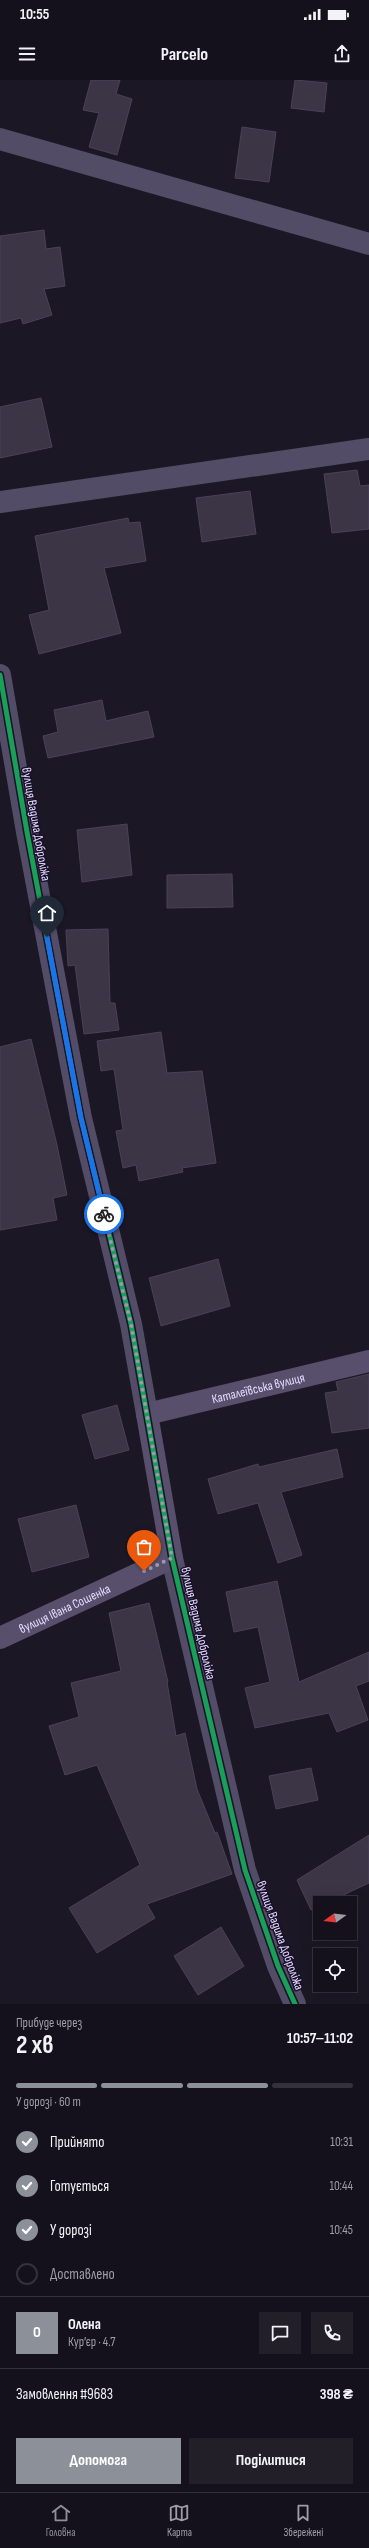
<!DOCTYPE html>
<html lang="uk">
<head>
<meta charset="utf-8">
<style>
  body { margin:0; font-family:"Sofia Sans Condensed",sans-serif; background:#221f29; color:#f1f3f6; height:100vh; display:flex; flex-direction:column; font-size:15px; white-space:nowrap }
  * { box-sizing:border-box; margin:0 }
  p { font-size:13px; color:#9d9da3 }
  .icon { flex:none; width:22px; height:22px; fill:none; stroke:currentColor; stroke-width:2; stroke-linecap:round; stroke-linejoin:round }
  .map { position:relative; height:1924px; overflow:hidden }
  .side { display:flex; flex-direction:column; background:#15111c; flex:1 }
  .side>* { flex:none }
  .needle { width:26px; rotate:255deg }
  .tools { position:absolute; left:313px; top:1816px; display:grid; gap:8px }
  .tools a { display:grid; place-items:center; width:44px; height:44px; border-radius:0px; background:#15111c; box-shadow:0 4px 16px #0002,0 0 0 1px #34313b; font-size:20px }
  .pin { position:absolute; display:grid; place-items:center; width:34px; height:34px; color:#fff; margin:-41px -17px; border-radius:50% 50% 50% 0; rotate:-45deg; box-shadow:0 0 4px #0007 }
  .pin .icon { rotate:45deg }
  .courier { position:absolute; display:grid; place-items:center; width:40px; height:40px; margin:-20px; border:3px solid #1a73e8; border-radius:50%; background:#fff; color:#222; box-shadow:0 1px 5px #0007 }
  .headline em { font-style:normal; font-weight:700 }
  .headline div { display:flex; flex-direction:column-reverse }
  .headline { display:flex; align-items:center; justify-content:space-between; height:68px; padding:0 16px }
  h1 { font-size:26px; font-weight:700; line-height:30px }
  .bar { display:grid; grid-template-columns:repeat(4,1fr); gap:6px 4px; align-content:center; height:48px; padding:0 16px }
  .bar i { height:5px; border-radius:3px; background:#34313b }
  .bar .active { background:#8c9099 }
  .bar p { grid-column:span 4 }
  .line { display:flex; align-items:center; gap:10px; padding:0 16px; border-top:1px solid #34313b }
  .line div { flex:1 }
  .round { display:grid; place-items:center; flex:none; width:42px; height:42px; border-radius:0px; background:#221f29 }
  ol { padding:0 16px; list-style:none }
  li { display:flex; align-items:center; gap:12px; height:44px }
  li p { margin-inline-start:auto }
  li .icon { padding:4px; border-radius:50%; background:#8c9099; color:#fff; stroke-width:4 }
  li:last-child { color:#9d9da3 }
  li i { width:22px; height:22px; border:2px solid #34313b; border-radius:50% }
  .primary-button { display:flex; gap:8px; margin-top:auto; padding:8px 16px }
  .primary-button a { flex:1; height:46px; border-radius:0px; background:#8c9099; color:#fff; font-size:16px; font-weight:700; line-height:46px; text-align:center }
  .primary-button a+a { background:#221f29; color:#f1f3f6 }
  .status { display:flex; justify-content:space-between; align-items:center; height:28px; padding:0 20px; background:#15111c; direction:ltr }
  .status svg { height:11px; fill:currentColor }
  header { display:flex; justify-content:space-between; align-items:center; height:52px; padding:0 16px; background:#15111c; font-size:18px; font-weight:700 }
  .menu { display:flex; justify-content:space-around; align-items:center; height:56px; border-top:1px solid #34313b; background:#15111c; font-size:11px; color:#9d9da3 }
  .menu a { display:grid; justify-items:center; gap:2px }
  .menu .active { color:#8c9099 }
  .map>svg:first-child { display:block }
  .building { fill:#3c3546; stroke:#4a4258 }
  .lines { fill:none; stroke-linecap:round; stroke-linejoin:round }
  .street { stroke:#524c66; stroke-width:22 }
  .secondary { stroke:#574f6c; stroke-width:22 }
  .cycleway-casing { stroke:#1a112b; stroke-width:8 }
  .cycleway { stroke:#1a9f57; stroke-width:5 }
  .done { stroke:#9f96b3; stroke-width:4; stroke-dasharray:0 7.2 }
  .route { stroke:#1a73e8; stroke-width:5 }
  .labels { text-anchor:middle; stroke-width:3; stroke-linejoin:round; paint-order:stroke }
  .street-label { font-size:13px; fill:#e5dbff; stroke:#1a112b }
</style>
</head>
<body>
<div class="status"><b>10:55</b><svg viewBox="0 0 49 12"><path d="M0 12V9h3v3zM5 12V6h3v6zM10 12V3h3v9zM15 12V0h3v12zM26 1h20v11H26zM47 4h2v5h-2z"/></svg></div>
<header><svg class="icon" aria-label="menu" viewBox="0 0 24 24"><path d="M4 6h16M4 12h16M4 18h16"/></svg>Parcelo<svg class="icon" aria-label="share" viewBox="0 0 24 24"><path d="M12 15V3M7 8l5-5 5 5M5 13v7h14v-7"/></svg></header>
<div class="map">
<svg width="369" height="1924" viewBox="0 0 369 1924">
  <rect width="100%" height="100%" fill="#1c1725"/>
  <g class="building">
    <path d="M 91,0 L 120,0 L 116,14 L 132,19 L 117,75 L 89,67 L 99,33 L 83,30 Z"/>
    <path d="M 295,0 L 327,3 L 324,32 L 291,28 Z"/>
    <path d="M 242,47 L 276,52 L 269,102 L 235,98 Z"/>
    <path d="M 44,150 L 46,169 L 60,167 L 65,206 L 44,209 L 52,235 L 23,244 L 21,238 L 0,243 L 0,156 Z"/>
    <path d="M 41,318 L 52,367 L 0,378 L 0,327 Z"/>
    <path d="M 357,390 L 360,406 L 369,405 L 369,449 L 332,453 L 324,394 Z"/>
    <path d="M 250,411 L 256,454 L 202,462 L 196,418 Z"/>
    <path d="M 128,438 L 129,443 L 140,442 L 146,481 L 104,488 L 121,553 L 39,574 L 29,535 L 49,530 L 35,456 Z"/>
    <path d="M 102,620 L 106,641 L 148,631 L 154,657 L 48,678 L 43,656 L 58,652 L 54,630 Z"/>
    <path d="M 127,744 L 132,795 L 82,802 L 77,750 Z"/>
    <path d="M 232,794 L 233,827 L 167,828 L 167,795 Z"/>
    <path d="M 108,849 L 110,923 L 115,923 L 119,950 L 84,954 L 75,885 L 68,886 L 66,850 Z"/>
    <path d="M 161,952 L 167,993 L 202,991 L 216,1083 L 182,1088 L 183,1092 L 139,1101 L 136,1085 L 123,1088 L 116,1051 L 123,1050 L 114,989 L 101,991 L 97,961 Z"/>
    <path d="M 31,959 L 57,1065 L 67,1115 L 53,1118 L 57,1140 L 0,1150 L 0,967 Z"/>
    <path d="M 218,1179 L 230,1226 L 161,1246 L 149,1198 Z"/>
    <path d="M 369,1294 L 369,1348 L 332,1353 L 325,1313 L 338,1311 L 336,1302 Z"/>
    <path d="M 117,1325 L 129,1370 L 95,1379 L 82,1335 Z"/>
    <path d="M 337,1369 L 343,1397 L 281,1412 L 302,1475 L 278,1483 L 258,1423 L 218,1434 L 208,1399 L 258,1384 L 259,1387 Z"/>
    <path d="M 76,1425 L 89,1477 L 32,1492 L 18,1439 Z"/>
    <path d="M 277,1501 L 299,1602 L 369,1572 L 369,1601 L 356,1606 L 368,1640 L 337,1652 L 329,1633 L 255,1648 L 245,1608 L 270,1602 L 258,1547 L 234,1552 L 226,1512 Z"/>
    <path d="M 149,1523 L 168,1602 L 167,1602 L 176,1656 L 185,1653 L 197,1709 L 215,1753 L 217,1752 L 232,1794 L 147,1824 L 155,1838 L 97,1873 L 69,1828 L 140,1785 L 97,1685 L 65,1695 L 49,1646 L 79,1637 L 71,1603 L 121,1591 L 109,1533 Z"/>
    <path d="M 311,1688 L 318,1720 L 276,1729 L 269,1696 Z"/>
    <path d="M 369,1755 L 369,1803 L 326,1823 L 320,1823 L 320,1826 L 311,1830 L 297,1800 Z"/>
    <path d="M 221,1847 L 244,1886 L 198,1915 L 174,1876 Z"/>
  </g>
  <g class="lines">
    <g class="street">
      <path d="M 0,59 L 369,164"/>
      <path d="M 0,422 L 369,369"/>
      <path d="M 0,595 L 27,752 L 81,1038 L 131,1244 L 147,1334"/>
      <path d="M 172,1478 L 245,1790 L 278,1886 L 295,1924"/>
    </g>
    <path class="secondary" id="s1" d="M 0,1558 L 172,1478 L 147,1334 L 369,1281"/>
    <g class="cycleway-casing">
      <path id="cycleway" d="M 0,595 L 27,752 L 81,1038 L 131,1244 L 172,1478 L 245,1790 L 278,1886 L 295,1924"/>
    </g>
    <use href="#cycleway" class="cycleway"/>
  </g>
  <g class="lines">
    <path class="done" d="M 104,1134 L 131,1244 L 172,1478 L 144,1491"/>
    <path class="route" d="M 47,857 L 81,1038 L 104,1134"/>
  </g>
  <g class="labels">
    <g class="street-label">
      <text transform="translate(37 744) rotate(80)" y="5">вулиця Вадима Доброліжа</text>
      <text dy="5" stroke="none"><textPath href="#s1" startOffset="450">Каталеївська вулиця</textPath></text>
      <text dy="5" stroke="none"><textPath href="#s1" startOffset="71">вулиця Івана Сошенка</textPath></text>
      <text transform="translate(199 1543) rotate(77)" y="5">вулиця Вадима Доброліжа</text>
      <text transform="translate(281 1855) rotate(70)" y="5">вулиця Вадима Доброліжа</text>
    </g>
  </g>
</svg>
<div class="tools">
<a><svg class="needle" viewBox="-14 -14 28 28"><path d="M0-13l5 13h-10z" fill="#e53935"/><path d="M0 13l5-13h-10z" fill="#9d9da3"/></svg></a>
<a><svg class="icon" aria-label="locate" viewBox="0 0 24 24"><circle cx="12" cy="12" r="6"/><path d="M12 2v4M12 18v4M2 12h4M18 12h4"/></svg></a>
</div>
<div class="pin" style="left:144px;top:1491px;background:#ea580c"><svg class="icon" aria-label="bag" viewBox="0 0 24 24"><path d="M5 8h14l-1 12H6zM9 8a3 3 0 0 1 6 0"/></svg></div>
<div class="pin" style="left:47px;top:857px;background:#1f2937"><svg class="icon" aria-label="home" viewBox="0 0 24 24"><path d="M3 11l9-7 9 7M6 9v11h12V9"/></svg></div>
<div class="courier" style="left:104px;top:1134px"><svg class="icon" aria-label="bike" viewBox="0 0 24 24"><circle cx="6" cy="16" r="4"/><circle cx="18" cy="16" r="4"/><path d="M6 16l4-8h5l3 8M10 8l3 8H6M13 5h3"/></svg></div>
</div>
<section class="side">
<div class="headline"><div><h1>2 хв</h1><p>Прибуде через</p></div><em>10:57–11:02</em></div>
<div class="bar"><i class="active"></i><i class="active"></i><i class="active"></i><i></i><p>У дорозі · 60 m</p></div>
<ol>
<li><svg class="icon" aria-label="check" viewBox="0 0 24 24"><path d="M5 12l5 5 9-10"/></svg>Прийнято<p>10:31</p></li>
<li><svg class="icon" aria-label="check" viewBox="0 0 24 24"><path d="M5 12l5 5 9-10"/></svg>Готується<p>10:44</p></li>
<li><svg class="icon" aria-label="check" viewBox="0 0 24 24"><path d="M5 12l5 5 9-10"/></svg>У дорозі<p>10:45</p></li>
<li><i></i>Доставлено</li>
</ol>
<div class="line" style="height:72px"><b class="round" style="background:#8c9099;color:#fff">О</b><div><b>Олена</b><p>Кур’єр · 4.7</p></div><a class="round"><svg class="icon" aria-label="chat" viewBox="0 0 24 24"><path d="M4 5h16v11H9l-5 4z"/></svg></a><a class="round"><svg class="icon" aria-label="phone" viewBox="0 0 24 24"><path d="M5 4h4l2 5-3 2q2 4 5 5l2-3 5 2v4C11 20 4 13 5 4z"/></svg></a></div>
<div class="line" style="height:52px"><div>Замовлення #9683</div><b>398 ₴</b></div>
<div class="primary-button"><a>Допомога</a><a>Поділитися</a></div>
</section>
<nav class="menu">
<a class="active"><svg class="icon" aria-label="home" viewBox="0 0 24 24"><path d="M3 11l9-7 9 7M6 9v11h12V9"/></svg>Головна</a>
<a><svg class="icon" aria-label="map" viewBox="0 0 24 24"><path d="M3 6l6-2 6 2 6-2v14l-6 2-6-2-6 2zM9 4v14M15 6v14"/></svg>Карта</a>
<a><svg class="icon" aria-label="saved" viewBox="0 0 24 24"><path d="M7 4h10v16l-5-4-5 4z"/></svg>Збережені</a>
</nav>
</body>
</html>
